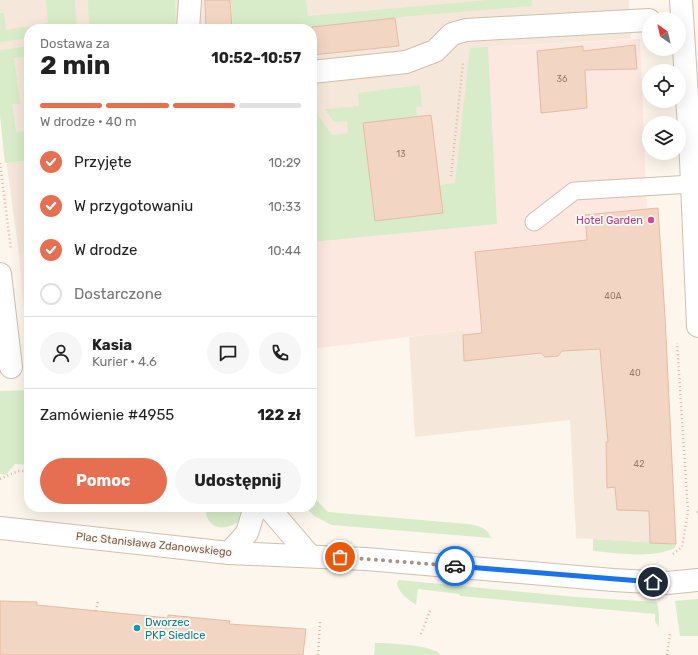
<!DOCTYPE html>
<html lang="pl">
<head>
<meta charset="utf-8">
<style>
  body { margin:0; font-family:Rubik,sans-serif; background:#f6f6f6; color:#222; height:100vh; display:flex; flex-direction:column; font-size:15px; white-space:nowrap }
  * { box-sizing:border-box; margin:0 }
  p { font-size:13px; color:#767676 }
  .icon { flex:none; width:22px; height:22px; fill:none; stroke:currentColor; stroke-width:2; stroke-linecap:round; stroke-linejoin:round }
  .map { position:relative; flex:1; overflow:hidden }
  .sheet { position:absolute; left:24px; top:24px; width:293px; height:488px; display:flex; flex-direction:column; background:#fff; border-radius:16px; box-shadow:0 4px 16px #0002 }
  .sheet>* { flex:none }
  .needle { width:26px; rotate:326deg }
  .tools { position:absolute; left:642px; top:12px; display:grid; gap:8px }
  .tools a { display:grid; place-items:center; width:44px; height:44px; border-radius:50%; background:#fff; box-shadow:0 4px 16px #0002; font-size:20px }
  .pin { position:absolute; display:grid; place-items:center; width:34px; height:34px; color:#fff; margin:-17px; border:2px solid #fff; border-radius:50%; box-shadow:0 1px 4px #0007 }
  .courier { position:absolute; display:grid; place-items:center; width:40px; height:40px; margin:-20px; border:3px solid #1a73e8; border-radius:50%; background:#fff; color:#222; box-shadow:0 1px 5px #0007 }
  .summary em { font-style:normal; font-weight:700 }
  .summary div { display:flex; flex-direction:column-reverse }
  .summary { display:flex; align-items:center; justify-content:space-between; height:68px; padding:0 16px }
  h1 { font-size:26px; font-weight:700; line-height:30px }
  .bar { display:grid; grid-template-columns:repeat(4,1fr); gap:6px 4px; align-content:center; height:48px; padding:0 16px }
  .bar i { height:5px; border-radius:3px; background:#e0e0e0 }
  .bar .on { background:#e76f51 }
  .bar p { grid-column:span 4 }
  .line { display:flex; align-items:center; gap:10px; padding:0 16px; border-top:1px solid #e0e0e0 }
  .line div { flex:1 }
  .round { display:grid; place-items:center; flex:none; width:42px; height:42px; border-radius:21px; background:#f6f6f6 }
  ol { padding:0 16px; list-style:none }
  li { display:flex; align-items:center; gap:12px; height:44px }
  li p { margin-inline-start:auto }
  li .icon { padding:4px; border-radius:50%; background:#e76f51; color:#fff; stroke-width:4 }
  li:last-child { color:#767676 }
  li i { width:22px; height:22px; border:2px solid #e0e0e0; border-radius:50% }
  .button { display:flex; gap:8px; margin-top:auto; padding:8px 16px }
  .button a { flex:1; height:46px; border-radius:24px; background:#e76f51; color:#fff; font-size:16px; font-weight:700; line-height:46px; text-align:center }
  .button a+a { background:#f6f6f6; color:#222 }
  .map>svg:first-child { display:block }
  .residential { fill:#f5e8da }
  .commercial { fill:#fde8e0 }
  .green { fill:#d8ecc9 }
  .building { fill:#f3d5c3; stroke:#e6bba3 }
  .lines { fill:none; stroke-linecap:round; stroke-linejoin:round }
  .lane-casing { stroke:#d1beb0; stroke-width:19 }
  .street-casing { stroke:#d1beb0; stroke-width:24 }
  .path { stroke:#d9b8a5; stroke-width:2.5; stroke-dasharray:1 3; stroke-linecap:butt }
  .lane { stroke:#fff; stroke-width:17 }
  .street { stroke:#fff; stroke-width:22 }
  .done { stroke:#a89285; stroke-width:4; stroke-dasharray:0 7.2 }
  .route { stroke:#1a73e8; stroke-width:5 }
  .hotel-dot { fill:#d1479c; stroke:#fffaf3; stroke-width:1.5 }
  .culture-dot { fill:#0f9aa8; stroke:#fffaf3; stroke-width:1.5 }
  .labels { text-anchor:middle; stroke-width:3.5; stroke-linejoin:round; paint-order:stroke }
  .number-label { font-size:9px; fill:#987a6a }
  .hotel-label { font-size:11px; fill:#b23c85; stroke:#fffaf3; text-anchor:end }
  .street-label { font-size:11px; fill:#7a5c4d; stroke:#fffaf3 }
  .culture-label { font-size:11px; fill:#0d838f; stroke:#fffaf3; text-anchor:start }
</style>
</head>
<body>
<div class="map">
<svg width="698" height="655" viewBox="0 0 698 655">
  <rect width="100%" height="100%" fill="#fdf6ec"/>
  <g class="residential">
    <path d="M 0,0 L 629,0 L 631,39 L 489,47 L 497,224 L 312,242 L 312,29 L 29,29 L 29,253 L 19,254 L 0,115 Z"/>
    <path d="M 665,317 L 676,544 L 576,538 L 570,420 L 415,437 L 409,337 L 464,330 L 463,334 L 482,333 L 482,330 Z"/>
  </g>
  <g class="commercial">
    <path d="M 640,39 L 647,209 L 658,209 L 665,317 L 482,330 L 482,333 L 463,335 L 463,330 L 312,349 L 312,242 L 497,224 L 488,47 Z"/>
    <path d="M 29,253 L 29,312 L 24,312 L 19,254 Z"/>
  </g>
  <g class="green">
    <path d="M 46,0 L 75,0 L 77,29 L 29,29 L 29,38 L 0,42 L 0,13 L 4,13 L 6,30 L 48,23 Z"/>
    <path d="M 88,0 L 175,0 L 176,27 L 175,29 L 91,29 L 89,26 Z"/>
    <path d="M 231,0 L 306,0 L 308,16 L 488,0 L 532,0 L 532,6 L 411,16 L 293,29 L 233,29 Z"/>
    <path d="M 29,46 L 29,56 L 14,58 L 20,104 L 12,104 L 16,132 L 29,131 L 29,160 L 5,163 L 0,115 L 0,50 Z"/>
    <path d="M 488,47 L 497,224 L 312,242 L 312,112 L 314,110 L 332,135 L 348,133 L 347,121 L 334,122 L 325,109 L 359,106 L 358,93 L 420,85 L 422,106 L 416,107 L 417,117 L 363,124 L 375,221 L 442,213 L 439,185 L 455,183 L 470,48 Z"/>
    <path d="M 29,390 L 29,465 L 15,464 L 6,475 L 0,474 L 0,391 Z"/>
    <path d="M 312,496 L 328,512 L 468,524 C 479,526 487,527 491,538 L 332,525 L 314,516 L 306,507 L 312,507 Z"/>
    <path d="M 206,507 L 244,507 L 240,520 C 226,533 204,529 206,507 Z"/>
    <path d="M 593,539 L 676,544 L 675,548 C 650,559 620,553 593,551 Z"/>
    <path d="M 399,580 L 576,597 L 657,602 L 659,613 L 659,628 L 655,621 L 655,614 L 460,596 L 459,594 L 418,589 L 416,605 C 408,599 398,593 397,583 Z"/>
    <path d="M 698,599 L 698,636 L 680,636 L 675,601 Z"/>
    <path d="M 375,643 C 387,643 436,645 440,655 L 374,655 Z"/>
  </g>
  <g class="building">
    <path d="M 205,0 L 230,0 L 232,29 L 206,29 Z"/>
    <path d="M 395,18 L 399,46 L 312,55 L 312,27 Z"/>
    <path d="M 635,45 L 637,69 L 585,70 L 587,108 L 541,113 L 537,51 L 583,46 L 583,51 Z"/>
    <path d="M 431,115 L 443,213 L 375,221 L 363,123 Z"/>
    <path d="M 658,208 L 665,317 L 676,544 L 650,543 L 649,511 L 617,510 L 615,487 L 607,488 L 606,442 L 608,442 L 600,349 L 562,351 L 558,356 L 545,357 L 541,353 L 464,361 L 463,335 L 482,333 L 475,252 L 587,240 L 585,215 Z"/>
    <path d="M 0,601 L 37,602 L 37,605 L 168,618 L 168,615 L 230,621 L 229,624 L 306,629 L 303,655 L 0,655 Z"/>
  </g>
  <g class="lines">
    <g class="lane-casing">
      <path id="lane" d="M 534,222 L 574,191 L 692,184"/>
    </g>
    <g class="street-casing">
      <g id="street">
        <path d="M 681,0 L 691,160 L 698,326"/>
        <path d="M 188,29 L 190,0"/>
        <path d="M 312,72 L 406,62 L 435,51 L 452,34 L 466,30 L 649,20"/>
        <path d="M 0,274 L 11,367"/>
        <path d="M 268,507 L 309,555"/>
        <path d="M 0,528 L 229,553 L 366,559 L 613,580 L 667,583 L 698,580"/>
        <path d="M 229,553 L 247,533 L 255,507"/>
      </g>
    </g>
    <g class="path">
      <path d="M 0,163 L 11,250"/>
      <path d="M 451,176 L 463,63"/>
      <path d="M 0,479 L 18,471 L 29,471"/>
      <path d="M 697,512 L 698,512"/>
      <path d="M 673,554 L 682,547 L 688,511 L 677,343"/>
      <path d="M 96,611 L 98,601"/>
      <path d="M 421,634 L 431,608"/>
      <path d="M 318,655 L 320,622"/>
      <path d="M 667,655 L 670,634"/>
    </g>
    <use href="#lane" class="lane"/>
    <use href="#street" class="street"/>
  </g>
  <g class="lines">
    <path class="done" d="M 340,557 L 455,566"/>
    <path class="route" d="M 455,566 L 653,582"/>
  </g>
  <circle class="hotel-dot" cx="651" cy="220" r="4"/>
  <circle class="culture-dot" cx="137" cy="628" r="4"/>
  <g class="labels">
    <g class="number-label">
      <text x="562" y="82">36</text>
      <text x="401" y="157">13</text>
      <text x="613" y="299">40A</text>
      <text x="635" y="376">40</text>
      <text x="639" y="467">42</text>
    </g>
    <g class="hotel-label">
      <text x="643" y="224">Hotel Garden</text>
    </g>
    <g class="street-label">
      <text transform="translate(154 544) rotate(6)" y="4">Plac Stanisława Zdanowskiego</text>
    </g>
    <g class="culture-label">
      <text x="145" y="626">Dworzec<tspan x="145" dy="13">PKP Siedlce</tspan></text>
    </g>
  </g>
</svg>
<div class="tools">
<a><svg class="needle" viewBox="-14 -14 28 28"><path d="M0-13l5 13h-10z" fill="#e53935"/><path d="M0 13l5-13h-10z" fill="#767676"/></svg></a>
<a><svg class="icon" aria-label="locate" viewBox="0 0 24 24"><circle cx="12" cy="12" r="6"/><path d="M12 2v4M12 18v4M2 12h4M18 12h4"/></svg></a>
<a><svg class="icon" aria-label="layers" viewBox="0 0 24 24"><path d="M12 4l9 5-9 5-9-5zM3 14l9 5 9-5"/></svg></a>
</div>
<div class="pin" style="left:340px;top:557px;background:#ea580c"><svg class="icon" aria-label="bag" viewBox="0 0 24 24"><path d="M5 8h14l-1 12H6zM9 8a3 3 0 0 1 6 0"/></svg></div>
<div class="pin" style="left:653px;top:582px;background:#1f2937"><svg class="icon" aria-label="home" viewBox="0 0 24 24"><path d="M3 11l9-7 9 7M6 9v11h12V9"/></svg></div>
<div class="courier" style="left:455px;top:566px"><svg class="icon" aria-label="car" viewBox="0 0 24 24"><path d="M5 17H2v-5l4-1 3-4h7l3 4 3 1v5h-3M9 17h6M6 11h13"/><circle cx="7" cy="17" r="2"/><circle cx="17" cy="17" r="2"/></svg></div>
<section class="sheet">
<div class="summary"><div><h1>2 min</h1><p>Dostawa za</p></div><em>10:52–10:57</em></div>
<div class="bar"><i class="on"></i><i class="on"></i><i class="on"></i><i></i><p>W drodze · 40 m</p></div>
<ol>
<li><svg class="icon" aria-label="check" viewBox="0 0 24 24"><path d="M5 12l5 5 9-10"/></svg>Przyjęte<p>10:29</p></li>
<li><svg class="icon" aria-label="check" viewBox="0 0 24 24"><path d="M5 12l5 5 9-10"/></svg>W przygotowaniu<p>10:33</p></li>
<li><svg class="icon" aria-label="check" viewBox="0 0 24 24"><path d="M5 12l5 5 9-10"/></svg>W drodze<p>10:44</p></li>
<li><i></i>Dostarczone</li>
</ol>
<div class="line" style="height:72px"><a class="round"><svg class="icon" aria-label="person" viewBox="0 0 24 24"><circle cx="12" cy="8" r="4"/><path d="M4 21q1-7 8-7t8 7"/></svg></a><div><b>Kasia</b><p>Kurier · 4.6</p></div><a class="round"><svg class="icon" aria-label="chat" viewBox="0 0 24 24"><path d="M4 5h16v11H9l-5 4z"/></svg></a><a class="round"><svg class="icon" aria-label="phone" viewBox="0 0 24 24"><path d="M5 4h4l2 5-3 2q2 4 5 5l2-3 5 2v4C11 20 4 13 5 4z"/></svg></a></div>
<div class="line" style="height:52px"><div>Zamówienie #4955</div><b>122 zł</b></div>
<div class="button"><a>Pomoc</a><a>Udostępnij</a></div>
</section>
</div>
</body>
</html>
